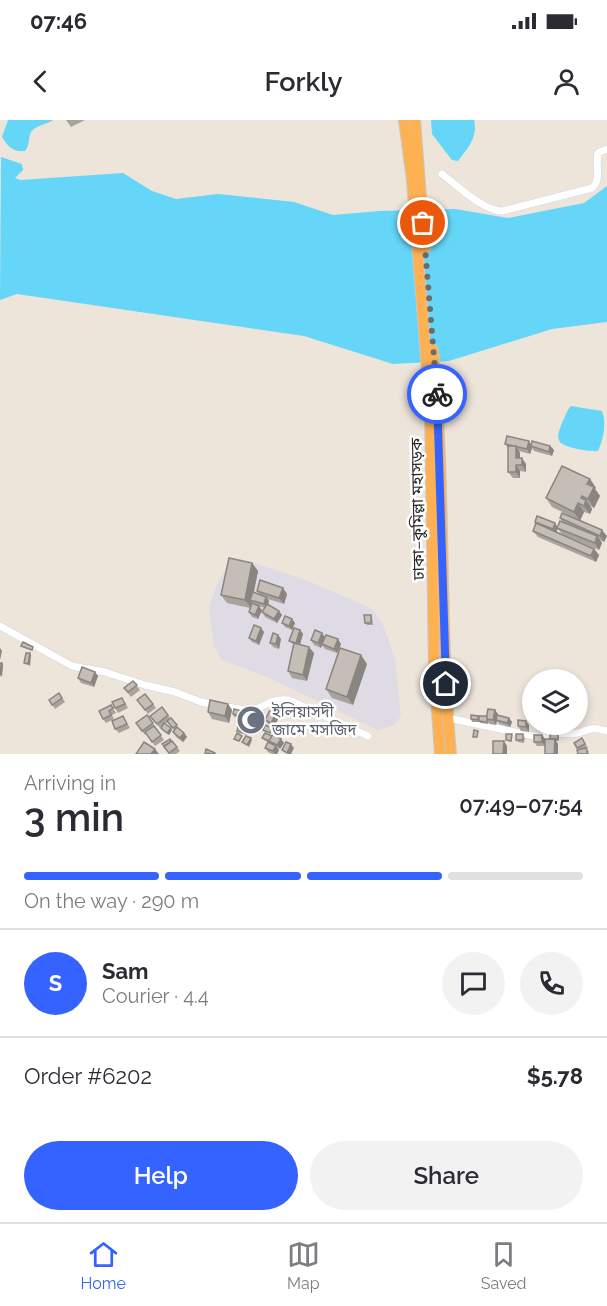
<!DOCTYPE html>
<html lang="en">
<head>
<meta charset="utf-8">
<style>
  body { margin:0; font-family:Raleway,"Noto Sans Bengali",sans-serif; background:#f2f2f3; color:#2b2b33; height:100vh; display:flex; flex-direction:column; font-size:22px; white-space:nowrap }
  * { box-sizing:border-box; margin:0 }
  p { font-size:20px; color:#7c7c81 }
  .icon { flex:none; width:33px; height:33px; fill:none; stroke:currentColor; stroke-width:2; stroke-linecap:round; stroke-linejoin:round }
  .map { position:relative; height:634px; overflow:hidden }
  .drawer { display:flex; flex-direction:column; background:#fff; flex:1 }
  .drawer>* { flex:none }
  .buttons { position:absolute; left:522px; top:549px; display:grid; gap:12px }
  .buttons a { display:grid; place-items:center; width:66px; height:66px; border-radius:50%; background:#fff; box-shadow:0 3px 9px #0003; font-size:30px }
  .pin { position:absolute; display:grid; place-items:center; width:51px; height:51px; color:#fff; margin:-26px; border:3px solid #fff; border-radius:50%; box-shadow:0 2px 6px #0007 }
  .courier { position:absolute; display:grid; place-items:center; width:60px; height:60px; margin:-30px; border:4px solid #3563ff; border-radius:50%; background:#fff; color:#222; box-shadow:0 2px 8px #0007 }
  .headline em { font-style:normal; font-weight:600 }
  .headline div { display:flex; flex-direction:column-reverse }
  .headline { display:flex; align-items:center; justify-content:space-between; height:102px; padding:0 24px }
  h1 { font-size:39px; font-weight:600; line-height:45px }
  .bar { display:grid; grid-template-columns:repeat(4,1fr); gap:9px 6px; align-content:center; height:72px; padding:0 24px }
  .bar i { height:8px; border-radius:4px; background:#e1e1e2 }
  .bar .current { background:#3563ff }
  .bar p { grid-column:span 4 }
  .line { display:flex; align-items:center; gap:15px; padding:0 24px; border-top:2px solid #e1e1e2 }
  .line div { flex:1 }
  .round { display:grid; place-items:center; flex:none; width:63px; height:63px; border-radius:32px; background:#f2f2f3 }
  .primary-button { display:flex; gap:12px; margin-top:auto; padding:12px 24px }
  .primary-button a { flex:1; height:69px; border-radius:36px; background:#3563ff; color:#fff; font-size:24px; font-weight:600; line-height:69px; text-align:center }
  .primary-button a+a { background:#f2f2f3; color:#2b2b33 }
  .status { display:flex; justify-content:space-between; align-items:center; height:42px; padding:0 30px; background:#fff; direction:ltr }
  .status svg { height:16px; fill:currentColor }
  header { display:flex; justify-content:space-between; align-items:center; height:78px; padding:0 24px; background:#fff; font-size:27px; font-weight:600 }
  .tabs { display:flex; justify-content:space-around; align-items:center; height:84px; border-top:2px solid #e1e1e2; background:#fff; font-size:16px; color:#7c7c81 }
  .tabs a { display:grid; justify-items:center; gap:3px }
  .tabs .current { color:#3563ff }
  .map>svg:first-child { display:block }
  .industrial { fill:#dedbe5 }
  .water { fill:#65d6f7 }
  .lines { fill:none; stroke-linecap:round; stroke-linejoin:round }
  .minor-casing { stroke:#cfd4e4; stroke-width:8 }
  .trunk-casing { stroke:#c8c8c8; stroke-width:12 }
  .minor { stroke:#fff; stroke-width:7 }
  .trunk { stroke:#fdb152; stroke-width:10 }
  .wall { fill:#a9a39d }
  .shaded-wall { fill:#8a8580 }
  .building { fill:#c5beb7; stroke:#8a8580; stroke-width:1.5 }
  .done { stroke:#6e6b68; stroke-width:6; stroke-dasharray:0 10.8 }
  .route { stroke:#3563ff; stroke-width:8 }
  .labels { text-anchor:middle; stroke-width:5; stroke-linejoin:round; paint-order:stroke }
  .street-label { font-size:16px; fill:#2a2a2a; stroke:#fff }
  .worship-label { font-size:16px; fill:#5b616d; stroke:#fff; text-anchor:start }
</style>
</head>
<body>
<div class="status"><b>07:46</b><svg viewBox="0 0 49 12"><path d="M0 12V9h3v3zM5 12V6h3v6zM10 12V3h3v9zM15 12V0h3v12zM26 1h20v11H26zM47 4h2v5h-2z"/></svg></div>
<header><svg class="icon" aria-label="back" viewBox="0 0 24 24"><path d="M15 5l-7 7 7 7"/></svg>Forkly<svg class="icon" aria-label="person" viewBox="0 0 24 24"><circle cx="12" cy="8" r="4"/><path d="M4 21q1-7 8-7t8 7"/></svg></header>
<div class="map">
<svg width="607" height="634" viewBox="0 0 607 634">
  <rect width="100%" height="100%" fill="#ede4da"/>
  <path class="industrial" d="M 239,438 L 306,460 L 371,488 L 382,502 L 395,539 L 401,596 L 394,605 L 378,610 L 265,556 L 222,540 L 214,527 L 209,488 L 217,464 L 227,447 Z"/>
  <g class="water">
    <path d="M 8,0 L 53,0 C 48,4 34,6 31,12 C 28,18 30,25 25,31 C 13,32 8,27 2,17 Z"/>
    <path d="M 431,0 L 474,0 C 478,17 468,28 458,41 L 452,40 L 432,14 Z"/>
    <path d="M 1,37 L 22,44 L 23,50 L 15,58 L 20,60 L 123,53 L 152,71 L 176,79 L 218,74 L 247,77 L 294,82 L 333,95 L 379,91 L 455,89 L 508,98 L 584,83 L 607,66 L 607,202 L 552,209 L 449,241 L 393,244 L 304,216 L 17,174 L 0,180 Z"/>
    <path d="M 571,286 L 602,291 C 607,303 603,320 598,331 C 591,332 565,328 560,322 C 556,317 560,308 562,303 C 565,297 567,290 571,286 Z"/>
  </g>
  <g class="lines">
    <g class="minor-casing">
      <g id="minor">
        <path d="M 442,54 C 457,65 484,92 503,91 L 592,68 C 602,60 595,44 598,33 L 607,29"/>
        <path d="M 0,506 L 72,546 L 105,552 L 145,565 L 175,572 L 201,582 L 249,591 C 266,588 267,578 289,580 L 368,616"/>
        <path d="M 448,598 L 538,617 C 544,617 547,616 552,614 C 560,612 570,615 578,613 C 592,609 591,606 607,611"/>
      </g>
    </g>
    <g class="trunk-casing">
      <g id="trunk">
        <path d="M 404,0 L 412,60 L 430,287 L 434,548 L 440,634"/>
        <path d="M 415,0 L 425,128"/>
        <path d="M 433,230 C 446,364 439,500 451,634"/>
      </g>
    </g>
    <use href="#minor" class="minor"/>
    <use href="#trunk" class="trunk"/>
  </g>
  <g class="wall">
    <path d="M 66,0 L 85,0 L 71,7 Z"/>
    <path d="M 505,324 L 531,324 L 550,326 L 554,330 L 552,336 L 534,331 L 532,328 L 530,334 L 519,331 L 520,333 L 520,338 L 526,344 L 526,352 L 520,351 L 520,358 L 513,358 L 508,352 L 508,328 Z"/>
    <path d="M 590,359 L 596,368 L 595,369 L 600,376 L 594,388 L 590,386 L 592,389 L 590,394 L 584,392 L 580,400 L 607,416 L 604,422 L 600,420 L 602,423 L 599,430 L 562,414 L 558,409 L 556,412 L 594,429 L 599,435 L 596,442 L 538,417 L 533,411 L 536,404 L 535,402 L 555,403 L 557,407 L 562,401 L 560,398 L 577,399 L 552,387 L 546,378 Z"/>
    <path d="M 252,443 L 258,451 L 254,472 L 259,474 L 257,471 L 287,474 L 284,484 L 268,479 L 269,481 L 268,485 L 279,491 L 282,495 L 277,503 L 265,497 L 262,492 L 265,488 L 255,485 L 262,490 L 258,499 L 252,497 L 249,492 L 250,488 L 227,483 L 221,475 Z"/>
    <path d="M 371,495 L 372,497 L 373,505 L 367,505 L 365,503 Z"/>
    <path d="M 292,499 L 295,503 L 292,510 L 285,507 L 282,503 Z"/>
    <path d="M 300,510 L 303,514 L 300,525 L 314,533 L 307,561 L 292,558 L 288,551 L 294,525 L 289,521 Z"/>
    <path d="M 264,512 L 259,525 L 252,522 L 249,518 Z"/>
    <path d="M 278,515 L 281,519 L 279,529 L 273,527 L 270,523 Z"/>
    <path d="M 325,517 L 341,524 L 337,533 L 325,529 L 322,525 L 321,528 L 314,525 L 311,520 Z"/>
    <path d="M 367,544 L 353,585 L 332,578 L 326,569 Z"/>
    <path d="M 95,552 L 98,556 L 94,567 L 81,563 L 78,558 Z"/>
    <path d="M 133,561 L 140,570 L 131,577 L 124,568 Z"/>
    <path d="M 59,573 L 65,582 L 55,589 L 49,580 Z"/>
    <path d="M 145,574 L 156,588 L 148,594 L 137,580 Z"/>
    <path d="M 125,582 L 128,588 L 118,593 L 115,588 Z"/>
    <path d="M 228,584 L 232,590 L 229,603 L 212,599 L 208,592 Z"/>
    <path d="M 111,585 L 116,593 L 112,595 L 114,599 L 106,603 L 103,599 Z"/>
    <path d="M 162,587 L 178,608 L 184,613 L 187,617 L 183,622 L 176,617 L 173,612 L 174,610 L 168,602 L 165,604 L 172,610 L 169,615 L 162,610 L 161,608 L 161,607 L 160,608 L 150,596 Z"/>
    <path d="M 495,590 L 498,595 L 509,598 L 512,602 L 510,607 L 499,604 L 497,601 L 496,605 L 489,604 L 488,602 L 488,604 L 480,603 L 479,601 L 479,602 L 472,602 L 471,599 L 478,596 L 479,598 L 487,596 Z"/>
    <path d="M 242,591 L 244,593 L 256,594 L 259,599 L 249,607 L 241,598 L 234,597 L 233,594 Z"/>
    <path d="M 147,595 L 164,620 L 155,626 L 146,614 L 145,615 L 136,603 Z"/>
    <path d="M 123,596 L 130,608 L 119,613 L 115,609 Z"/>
    <path d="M 279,597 L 274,607 L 268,604 L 265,600 Z"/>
    <path d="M 529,605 L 529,612 L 521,611 L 518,606 Z"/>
    <path d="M 237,611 L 248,611 L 247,615 L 239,613 Z"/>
    <path d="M 542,615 L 545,619 L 550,619 L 559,617 L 559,621 L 556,621 L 558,624 L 545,626 L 537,626 L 534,622 Z"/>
    <path d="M 272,617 L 281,619 L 284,623 L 280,629 L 277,627 L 279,630 L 277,634 L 272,634 L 268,632 L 265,628 L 272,624 L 264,620 L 262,618 Z"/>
    <path d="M 525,617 L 524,623 L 518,622 L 516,620 Z"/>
    <path d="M 582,618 L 588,628 L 587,629 L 589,632 L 578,630 L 577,628 Z"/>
    <path d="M 172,621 L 180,631 L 176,634 L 169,634 L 164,627 Z"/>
  </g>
  <g class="shaded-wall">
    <path d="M 529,321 L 532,326 L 531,326 L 532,328 L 530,334 L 527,329 Z"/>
    <path d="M 516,326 L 520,333 L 520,344 L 516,338 Z"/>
    <path d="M 550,326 L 554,330 L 552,336 L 549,332 Z"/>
    <path d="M 522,338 L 526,344 L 526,352 L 522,345 Z"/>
    <path d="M 516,345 L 520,351 L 520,358 L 516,352 Z"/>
    <path d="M 590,359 L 596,368 L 595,369 L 600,376 L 594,388 L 588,379 L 587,364 Z"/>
    <path d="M 582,376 L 586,382 L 586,380 L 592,389 L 590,394 L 584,386 L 581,378 Z"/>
    <path d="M 578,383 L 584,392 L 580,401 L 574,392 Z"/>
    <path d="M 555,403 L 558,408 L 556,413 L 553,409 Z"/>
    <path d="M 602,410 L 607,416 L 604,422 L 600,416 Z"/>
    <path d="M 597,416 L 602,423 L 599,430 L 595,423 Z"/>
    <path d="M 594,429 L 599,435 L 596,442 L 591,436 Z"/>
    <path d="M 252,443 L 258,451 L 252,480 L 250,480 L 252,482 L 251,488 L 245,480 Z"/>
    <path d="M 283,468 L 287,474 L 284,484 L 279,478 Z"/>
    <path d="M 266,477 L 269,481 L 267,488 L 264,484 Z"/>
    <path d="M 259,486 L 262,490 L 258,499 L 255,495 Z"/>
    <path d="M 279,491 L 282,495 L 277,503 L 274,499 Z"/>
    <path d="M 292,499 L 295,503 L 292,510 L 289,506 Z"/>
    <path d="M 261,508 L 264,512 L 259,525 L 256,521 Z"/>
    <path d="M 300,510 L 303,514 L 299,527 L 296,523 Z"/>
    <path d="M 322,513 L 325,517 L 321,528 L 318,523 Z"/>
    <path d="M 278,515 L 281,519 L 279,529 L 276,524 Z"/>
    <path d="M 338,519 L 341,524 L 337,533 L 334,529 Z"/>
    <path d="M 309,527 L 314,533 L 307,561 L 303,555 Z"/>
    <path d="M 0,528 L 2,531 L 0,540 Z"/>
    <path d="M 30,533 L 31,535 L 30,546 L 28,544 Z"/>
    <path d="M 361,535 L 367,544 L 353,585 L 347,577 Z"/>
    <path d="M 2,543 L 3,545 L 2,557 L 1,555 Z"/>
    <path d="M 95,552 L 98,556 L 94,567 L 91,563 Z"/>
    <path d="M 228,584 L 232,590 L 229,603 L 225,596 Z"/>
    <path d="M 495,590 L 498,594 L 496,605 L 493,600 Z"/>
    <path d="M 276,593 L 279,597 L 274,607 L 271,603 Z"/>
    <path d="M 509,598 L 512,602 L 510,607 L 507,603 Z"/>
    <path d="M 526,601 L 529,605 L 529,612 L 526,607 Z"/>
    <path d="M 171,608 L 172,610 L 169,615 L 167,613 Z"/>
    <path d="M 184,613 L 187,617 L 183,622 L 180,618 Z"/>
    <path d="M 542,615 L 545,619 L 545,626 L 542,622 Z"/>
    <path d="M 251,618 L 252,620 L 249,627 L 247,625 Z"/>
    <path d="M 281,619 L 284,623 L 280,629 L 277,625 Z"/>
    <path d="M 555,619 L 558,624 L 558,634 L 554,634 Z"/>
    <path d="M 504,621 L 507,626 L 507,634 L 503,634 Z"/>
    <path d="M 291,624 L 294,628 L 291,634 L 288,634 L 287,633 Z"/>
    <path d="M 276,626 L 279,630 L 277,634 L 275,634 L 273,631 Z"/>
    <path d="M 155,629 L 159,634 L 151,634 Z"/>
  </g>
  <g class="building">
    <path d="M 507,316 L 529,321 L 527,329 L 505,324 Z"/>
    <path d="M 532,321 L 550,326 L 549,332 L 531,326 Z"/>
    <path d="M 508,326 L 516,326 L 516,338 L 522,338 L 522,345 L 516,345 L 516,352 L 508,352 Z"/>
    <path d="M 562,346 L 590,359 L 587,364 L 594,367 L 588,379 L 582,376 L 581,378 L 586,380 L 584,386 L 578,383 L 574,392 L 546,378 Z"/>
    <path d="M 562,393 L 602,410 L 600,416 L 560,398 Z"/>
    <path d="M 537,396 L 555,403 L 553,409 L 535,402 Z"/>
    <path d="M 560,401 L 597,416 L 595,423 L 557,408 Z"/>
    <path d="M 536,403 L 594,429 L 591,436 L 533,411 Z"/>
    <path d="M 229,438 L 252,443 L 245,480 L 221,475 Z"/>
    <path d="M 260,460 L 283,468 L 279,478 L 257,471 Z"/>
    <path d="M 253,472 L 266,477 L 264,484 L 250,480 Z"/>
    <path d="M 252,483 L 259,486 L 255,495 L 249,492 Z"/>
    <path d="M 267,484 L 279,491 L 274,499 L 262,492 Z"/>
    <path d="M 364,495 L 371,495 L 371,503 L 365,503 Z"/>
    <path d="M 285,496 L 292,499 L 289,506 L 282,503 Z"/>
    <path d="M 254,505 L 261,508 L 256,521 L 249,518 Z"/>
    <path d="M 294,508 L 300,510 L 296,523 L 289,521 Z"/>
    <path d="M 315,510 L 322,513 L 318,523 L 311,520 Z"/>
    <path d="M 273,513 L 278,515 L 276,524 L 270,523 Z"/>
    <path d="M 326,515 L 338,519 L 334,529 L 322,524 Z"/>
    <path d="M 23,522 L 33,527 L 32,530 L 21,526 Z"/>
    <path d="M 294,523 L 309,527 L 303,555 L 288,551 Z"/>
    <path d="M 340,528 L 361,535 L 347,577 L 326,569 Z"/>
    <path d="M 26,533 L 30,533 L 28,544 L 24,543 Z"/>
    <path d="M 0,543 L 2,543 L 1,555 L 0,554 Z"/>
    <path d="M 82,547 L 95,552 L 91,563 L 78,558 Z"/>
    <path d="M 133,561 L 137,565 L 128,572 L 124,568 Z"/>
    <path d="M 59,573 L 62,578 L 52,585 L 49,580 Z"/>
    <path d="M 145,574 L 153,584 L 145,590 L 137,580 Z"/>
    <path d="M 122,578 L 125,584 L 115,588 L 112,582 Z"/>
    <path d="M 210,580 L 228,584 L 225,596 L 208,592 Z"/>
    <path d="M 111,585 L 113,588 L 109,591 L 111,595 L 103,599 L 99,591 Z"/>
    <path d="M 162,587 L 168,595 L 157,604 L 150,596 Z"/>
    <path d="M 249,588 L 256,594 L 246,603 L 240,596 Z"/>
    <path d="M 234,589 L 242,591 L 241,596 L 233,594 Z"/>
    <path d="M 488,589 L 495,590 L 493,600 L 486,599 Z"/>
    <path d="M 270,590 L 276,593 L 271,603 L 265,600 Z"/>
    <path d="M 147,595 L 153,603 L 142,611 L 136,603 Z"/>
    <path d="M 471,595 L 478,596 L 478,600 L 471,599 Z"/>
    <path d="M 497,595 L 509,598 L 507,603 L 496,600 Z"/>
    <path d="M 123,596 L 127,604 L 115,609 L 112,601 Z"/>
    <path d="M 479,596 L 487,596 L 487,602 L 479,601 Z"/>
    <path d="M 171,598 L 177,605 L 173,608 L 167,601 Z"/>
    <path d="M 518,600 L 526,601 L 526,607 L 518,606 Z"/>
    <path d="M 164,603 L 171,608 L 167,613 L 161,608 Z"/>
    <path d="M 265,605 L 272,608 L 270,613 L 263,610 Z"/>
    <path d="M 154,606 L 161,615 L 152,622 L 145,612 Z"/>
    <path d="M 177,607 L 184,613 L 180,618 L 173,612 Z"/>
    <path d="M 238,607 L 246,609 L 245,612 L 237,611 Z"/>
    <path d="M 474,610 L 478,611 L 477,617 L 473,617 Z"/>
    <path d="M 237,613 L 242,616 L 239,621 L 234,619 Z"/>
    <path d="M 265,613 L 272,616 L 269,621 L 262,618 Z"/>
    <path d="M 273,614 L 281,619 L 277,625 L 269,621 Z"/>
    <path d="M 506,614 L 512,614 L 511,621 L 506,620 Z"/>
    <rect x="516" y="614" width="7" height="6"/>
    <rect x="550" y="614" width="8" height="5"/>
    <rect x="534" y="615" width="8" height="7"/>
    <path d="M 246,616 L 251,618 L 247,625 L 242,622 Z"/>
    <path d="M 582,618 L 585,624 L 577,628 L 574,623 Z"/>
    <path d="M 170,619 L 171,621 L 164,626 L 162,624 Z"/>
    <path d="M 545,619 L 555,619 L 554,634 L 545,634 Z"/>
    <path d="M 172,621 L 177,627 L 169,633 L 164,627 Z"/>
    <path d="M 493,621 L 504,621 L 503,634 L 493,634 Z"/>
    <path d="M 144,622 L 155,629 L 151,634 L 136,634 Z"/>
    <path d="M 268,622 L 276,626 L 273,631 L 265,628 Z"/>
    <path d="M 286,622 L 291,624 L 287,633 L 282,630 Z"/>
    <path d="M 586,628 L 588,634 L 578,634 L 577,630 Z"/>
    <path d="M 206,629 L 215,633 L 214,634 L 205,633 Z"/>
  </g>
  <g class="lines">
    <path class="done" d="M 423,103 L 437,274"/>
    <path class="route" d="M 437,274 L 446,564"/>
  </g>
  <defs>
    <g id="mosque-disc" transform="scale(1.5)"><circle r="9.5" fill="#6b7280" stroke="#fff"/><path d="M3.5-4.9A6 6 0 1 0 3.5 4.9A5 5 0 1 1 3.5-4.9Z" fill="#fff"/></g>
  </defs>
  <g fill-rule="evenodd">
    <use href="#mosque-disc" x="251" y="600"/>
  </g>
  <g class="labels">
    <g class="street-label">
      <text transform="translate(417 389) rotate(-91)" y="6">ঢাকা–কুমিল্লা মহাসড়ক</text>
    </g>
    <g class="worship-label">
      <text x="272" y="597">ইলিয়াসদী<tspan x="272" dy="18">জামে মসজিদ</tspan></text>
    </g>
  </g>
</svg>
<div class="buttons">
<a><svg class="icon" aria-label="layers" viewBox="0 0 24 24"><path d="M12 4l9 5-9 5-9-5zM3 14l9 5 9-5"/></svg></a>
</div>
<div class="pin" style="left:423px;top:103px;background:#ea580c"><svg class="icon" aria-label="bag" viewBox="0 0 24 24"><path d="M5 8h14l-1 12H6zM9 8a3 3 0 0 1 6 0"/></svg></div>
<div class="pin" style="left:446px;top:564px;background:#1f2937"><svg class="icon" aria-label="home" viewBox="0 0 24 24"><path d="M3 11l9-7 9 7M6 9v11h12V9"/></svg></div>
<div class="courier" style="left:437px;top:274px"><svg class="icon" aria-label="bike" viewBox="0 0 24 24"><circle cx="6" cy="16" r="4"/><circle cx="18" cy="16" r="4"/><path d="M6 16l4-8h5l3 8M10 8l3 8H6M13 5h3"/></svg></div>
</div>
<section class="drawer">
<div class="headline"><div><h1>3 min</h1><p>Arriving in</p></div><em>07:49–07:54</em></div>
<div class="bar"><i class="current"></i><i class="current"></i><i class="current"></i><i></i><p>On the way · 290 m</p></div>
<div class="line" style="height:108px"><b class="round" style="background:#3563ff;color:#fff">S</b><div><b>Sam</b><p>Courier · 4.4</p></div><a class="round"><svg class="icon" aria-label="chat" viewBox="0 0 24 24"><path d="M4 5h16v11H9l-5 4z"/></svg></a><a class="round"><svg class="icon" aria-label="phone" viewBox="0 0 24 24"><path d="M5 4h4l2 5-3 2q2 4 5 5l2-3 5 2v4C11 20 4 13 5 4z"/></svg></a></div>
<div class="line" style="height:78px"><div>Order #6202</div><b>$5.78</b></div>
<div class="primary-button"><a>Help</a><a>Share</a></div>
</section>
<nav class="tabs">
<a class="current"><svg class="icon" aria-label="home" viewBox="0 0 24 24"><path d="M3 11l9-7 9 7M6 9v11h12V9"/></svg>Home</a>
<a><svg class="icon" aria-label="map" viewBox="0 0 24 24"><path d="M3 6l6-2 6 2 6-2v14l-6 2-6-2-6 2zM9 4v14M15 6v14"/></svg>Map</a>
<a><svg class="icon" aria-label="saved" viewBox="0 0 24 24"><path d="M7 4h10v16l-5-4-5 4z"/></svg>Saved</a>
</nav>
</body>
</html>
